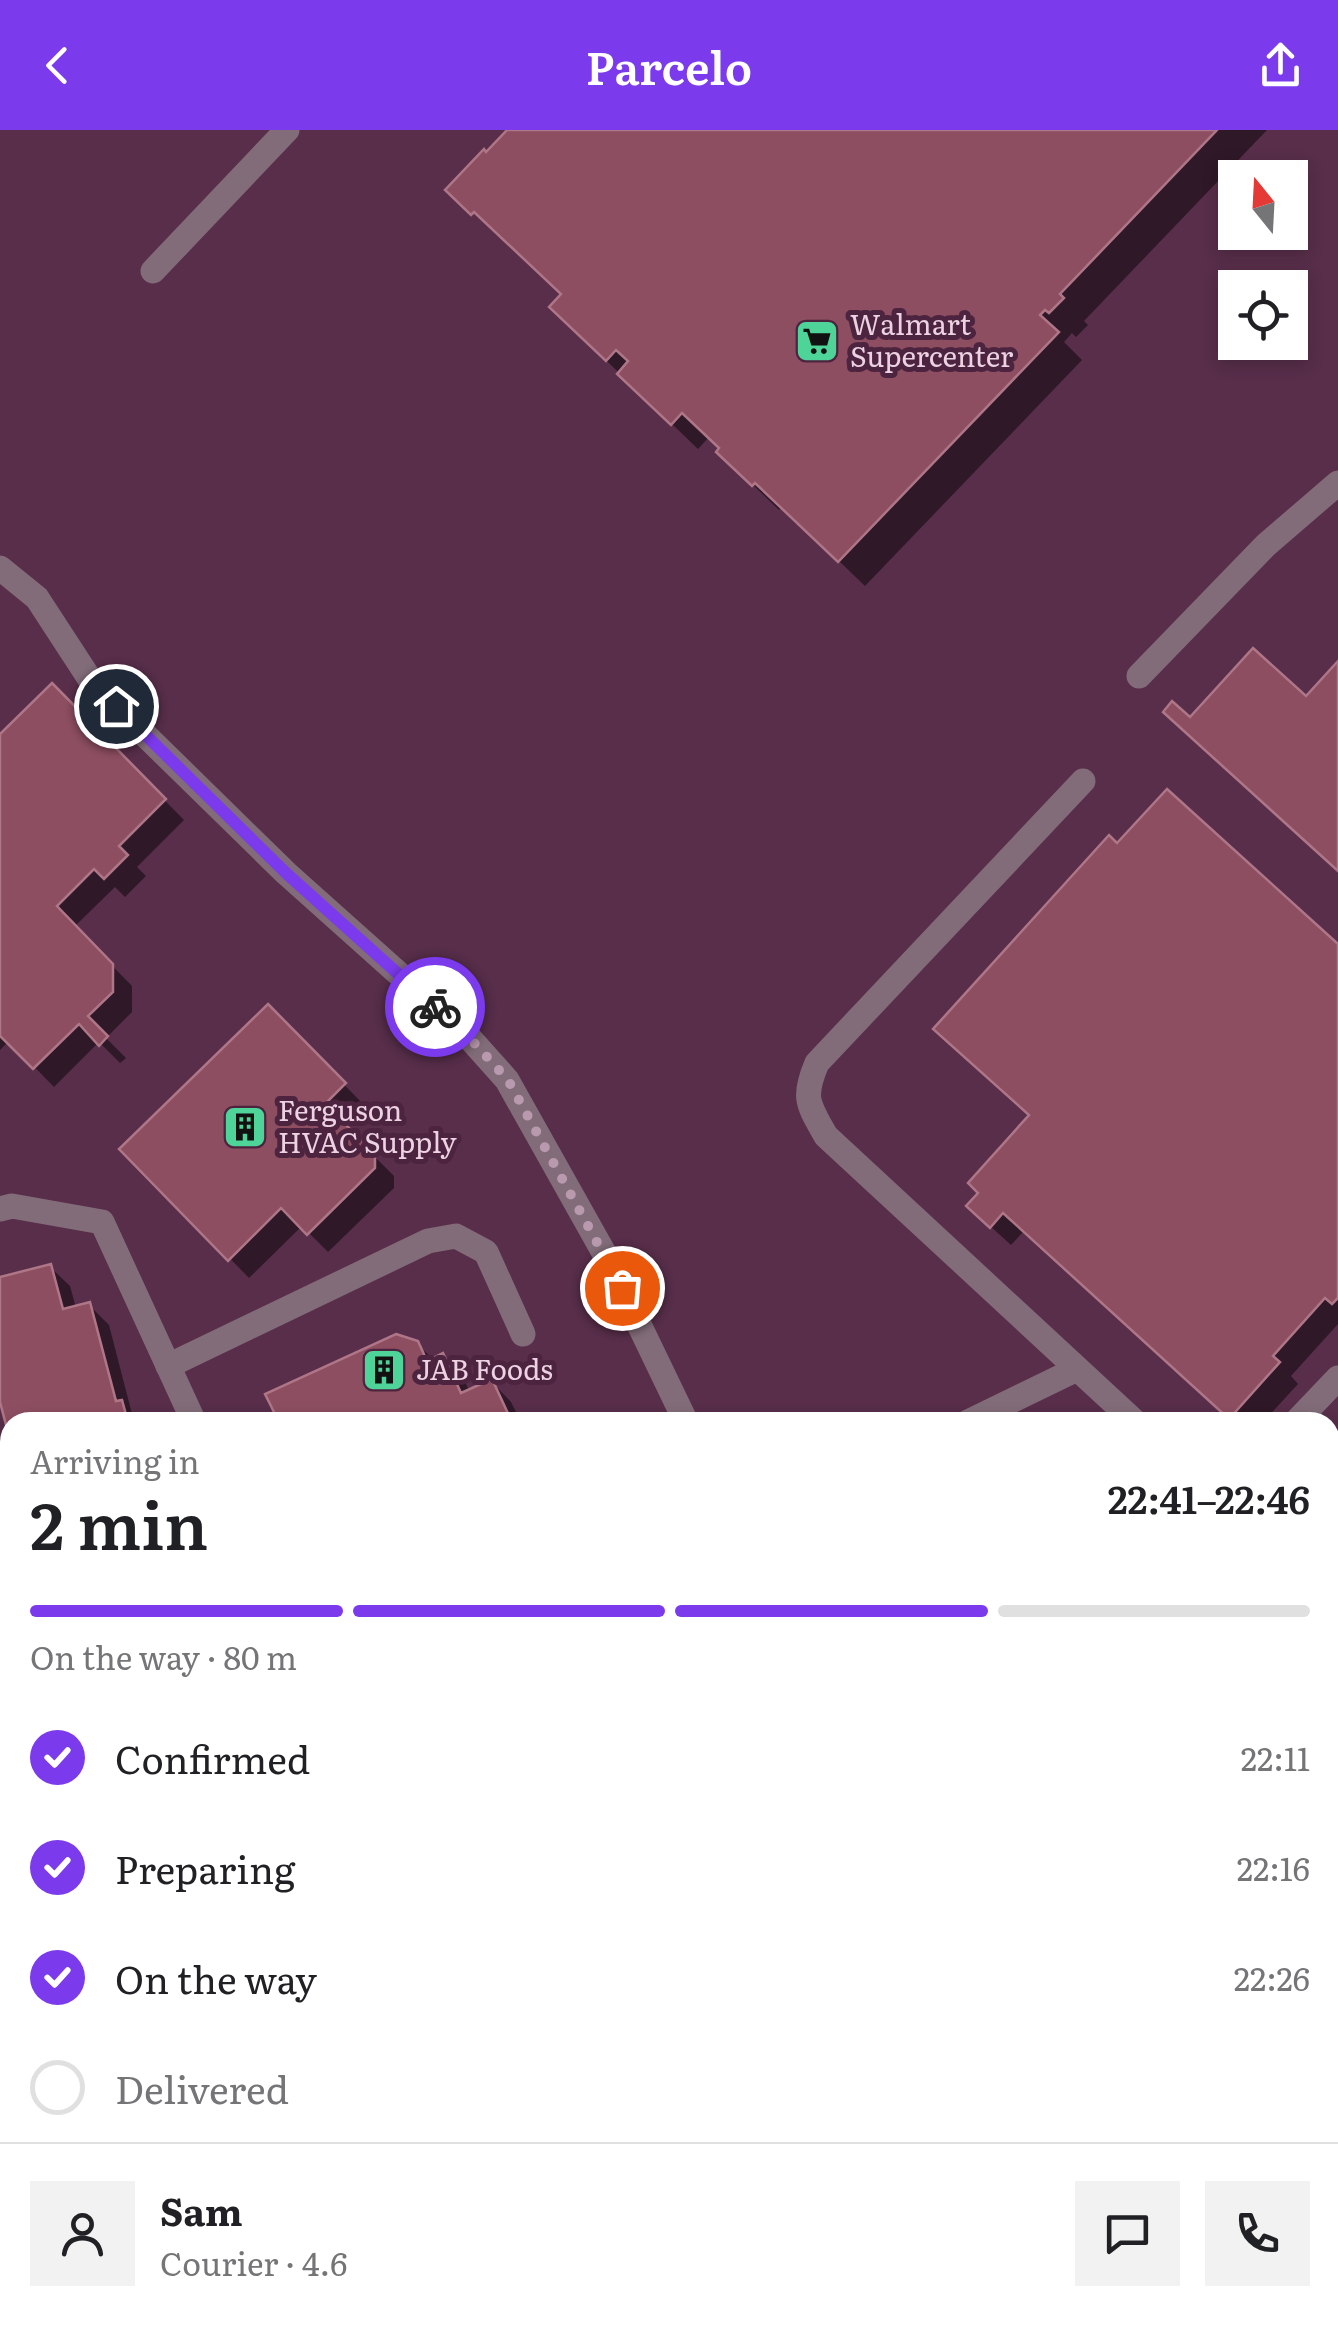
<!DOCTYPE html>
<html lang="en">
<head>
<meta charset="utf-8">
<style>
  body { margin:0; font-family:Literata,serif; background:#f2f2f2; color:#202124; height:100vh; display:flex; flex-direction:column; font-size:38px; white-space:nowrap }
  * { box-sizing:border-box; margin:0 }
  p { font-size:32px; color:#757577 }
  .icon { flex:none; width:55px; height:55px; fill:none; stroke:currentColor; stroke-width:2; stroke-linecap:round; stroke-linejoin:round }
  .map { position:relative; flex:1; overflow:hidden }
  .details { position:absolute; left:0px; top:1282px; width:1340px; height:932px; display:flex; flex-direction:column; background:#fff; border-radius:30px 30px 0 0; box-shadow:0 5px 15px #0003 }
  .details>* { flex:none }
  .needle { width:65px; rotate:342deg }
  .controls { position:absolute; left:1218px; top:30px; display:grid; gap:20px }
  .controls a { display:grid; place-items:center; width:90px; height:90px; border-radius:0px; background:#fff; box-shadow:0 5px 15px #0003; font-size:50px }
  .pin { position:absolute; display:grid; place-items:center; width:85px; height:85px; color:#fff; margin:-42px; border:5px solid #fff; border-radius:50%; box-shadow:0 2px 10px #0007 }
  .courier { position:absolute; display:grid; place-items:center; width:100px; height:100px; margin:-50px; border:8px solid #7c3aed; border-radius:50%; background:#fff; color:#222; box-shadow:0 2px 12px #0007 }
  .headline em { font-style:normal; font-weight:600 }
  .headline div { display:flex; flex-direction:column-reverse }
  .headline { display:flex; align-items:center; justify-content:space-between; height:170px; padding:0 30px }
  h1 { font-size:65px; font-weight:600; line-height:75px }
  .bar { display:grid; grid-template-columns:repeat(4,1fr); gap:15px 10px; align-content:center; height:120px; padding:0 30px }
  .bar i { height:12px; border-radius:8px; background:#e0e0e0 }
  .bar .active { background:#7c3aed }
  .bar p { grid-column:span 4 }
  .line { display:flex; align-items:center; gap:25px; padding:0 30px; border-top:2px solid #e0e0e0 }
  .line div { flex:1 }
  .round { display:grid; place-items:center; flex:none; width:105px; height:105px; border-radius:0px; background:#f2f2f2 }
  ol { padding:0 30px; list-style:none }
  li { display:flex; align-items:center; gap:30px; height:110px }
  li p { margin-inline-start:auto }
  li .icon { padding:10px; border-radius:50%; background:#7c3aed; color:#fff; stroke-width:4 }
  li:last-child { color:#757577 }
  li i { width:55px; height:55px; border:5px solid #e0e0e0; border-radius:50% }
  header { display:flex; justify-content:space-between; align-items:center; height:130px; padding:0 30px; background:#7c3aed; color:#fff; font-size:45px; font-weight:600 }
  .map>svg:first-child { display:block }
  .shadow { fill:#0007 }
  .building { fill:#8d4e61; stroke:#ae7686; stroke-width:2.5 }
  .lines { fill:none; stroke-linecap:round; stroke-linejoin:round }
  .path { stroke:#a7859b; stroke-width:6; stroke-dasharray:2.5 8; stroke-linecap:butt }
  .minor { stroke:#826c79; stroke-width:25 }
  .done { stroke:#b899ad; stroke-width:10; stroke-dasharray:0 18 }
  .route { stroke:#7c3aed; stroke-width:12 }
  .labels { text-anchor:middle; stroke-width:10; stroke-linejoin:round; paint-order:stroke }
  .poi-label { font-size:28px; fill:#ecd2e2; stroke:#4d243f; text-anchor:start }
</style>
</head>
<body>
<header><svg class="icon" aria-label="back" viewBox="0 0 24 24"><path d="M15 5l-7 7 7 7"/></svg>Parcelo<svg class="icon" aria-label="share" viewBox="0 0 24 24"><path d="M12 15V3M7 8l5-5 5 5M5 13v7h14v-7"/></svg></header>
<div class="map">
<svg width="1338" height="2214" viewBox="0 0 1338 2214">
  <rect width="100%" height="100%" fill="#582e4a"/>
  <g class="shadow">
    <path d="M 510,0 L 1267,0 L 1084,191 L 1088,195 L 1076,207 L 1072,203 L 1064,212 L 1082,230 L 865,456 L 782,376 L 779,380 L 745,347 L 709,307 L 698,319 L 646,269 L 578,203 L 564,165 L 448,60 Z"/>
    <path d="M 52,556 L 184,690 L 137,737 L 146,746 L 125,767 L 115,757 L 74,797 L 132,856 L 132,882 L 106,908 L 126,928 L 120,933 L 99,912 L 54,957 L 9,911 L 0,920 L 0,607 Z"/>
    <path d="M 1118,717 L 1338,818 L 1338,1194 L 1291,1246 L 1298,1254 L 1263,1292 L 1235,1292 L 1024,1101 L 1011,1115 L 989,1095 L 1032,986 Z"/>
    <path d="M 268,877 L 364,975 L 343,995 L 394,1046 L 394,1058 L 328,1122 L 302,1096 L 249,1148 L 123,1019 Z"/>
    <path d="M 50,1137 L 70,1156 L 76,1178 L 89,1175 L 109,1195 L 132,1284 L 141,1292 L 10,1292 L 10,1300 L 0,1263 L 0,1150 Z"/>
    <path d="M 416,1213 L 434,1230 L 442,1226 L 462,1246 L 470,1262 L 492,1252 L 511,1272 L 521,1292 L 281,1292 L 269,1265 Z"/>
    <path d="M 0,1632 L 10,1639 L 10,1663 L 0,1666 Z"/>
    <path d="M 291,2205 L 441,2205 L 444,2214 L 263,2214 Z"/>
    <path d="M 488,2205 L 651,2205 L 655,2214 L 491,2214 Z"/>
    <path d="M 890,2205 L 1002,2205 L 1005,2213 L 894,2214 Z"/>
    <path d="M 1102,2205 L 1196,2205 L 1200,2214 L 1106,2214 Z"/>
  </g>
  <g class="building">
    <path d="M 507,0 L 1217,0 L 1060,164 L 1064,168 L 1049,183 L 1045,180 L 1040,185 L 1059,202 L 838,432 L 755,353 L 752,356 L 716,322 L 719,318 L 682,283 L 671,295 L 617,244 L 628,231 L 616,220 L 606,231 L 549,177 L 561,164 L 474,82 L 471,85 L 445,60 L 484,19 L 486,22 Z"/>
    <path d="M 1253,518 L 1306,566 L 1338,531 L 1338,741 L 1163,582 L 1172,571 L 1190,587 Z"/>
    <path d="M 52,553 L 166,669 L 119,716 L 128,725 L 104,749 L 94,739 L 57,776 L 113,834 L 113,862 L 88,886 L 108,906 L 99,916 L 79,894 L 33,939 L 0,906 L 0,604 Z"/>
    <path d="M 1167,659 L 1338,814 L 1338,1168 L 1332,1174 L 1325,1168 L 1273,1226 L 1280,1232 L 1229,1289 L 1003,1083 L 990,1098 L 966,1076 L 978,1063 L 968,1053 L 1029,985 L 933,899 L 1109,705 L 1117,713 Z"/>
    <path d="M 268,874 L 346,953 L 325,974 L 375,1024 L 375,1038 L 307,1105 L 281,1078 L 228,1131 L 119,1019 Z"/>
    <path d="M 51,1134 L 63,1179 L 90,1172 L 116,1271 L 122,1270 L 128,1292 L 10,1292 L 10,1310 L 0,1272 L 0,1147 Z"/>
    <path d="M 396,1204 L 418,1211 L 427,1231 L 443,1223 L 461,1263 L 492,1249 L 512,1292 L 279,1292 L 265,1264 Z"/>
    <path d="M 1338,1603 L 1338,1736 L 1330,1722 L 1330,1608 Z"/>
    <path d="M 282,2205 L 429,2205 L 431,2214 L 260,2214 L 259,2211 Z"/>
    <path d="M 485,2205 L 639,2205 L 643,2214 L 489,2214 Z"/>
    <path d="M 887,2205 L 974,2205 L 978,2214 L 891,2214 Z"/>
    <path d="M 1099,2205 L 1187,2205 L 1191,2214 L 1103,2214 Z"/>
  </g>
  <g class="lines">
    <path class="path" d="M 1319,2205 L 1324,2214"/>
    <g class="minor">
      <path d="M 153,141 L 287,0"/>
      <path d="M 0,438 L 37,468 L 93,554 L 286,743 L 465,903 L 507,950 L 608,1130 L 686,1292"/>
      <path d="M 1139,546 L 1266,415 L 1338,353"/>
      <path d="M 1083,651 L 817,933 C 802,968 808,974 826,1006 L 1135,1292"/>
      <path d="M 0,1079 L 12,1076 L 102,1092 L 194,1292"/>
      <path d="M 168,1236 L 428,1111 L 456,1106 L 486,1122 L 523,1204"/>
      <path d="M 968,1292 L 1077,1239"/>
      <path d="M 1296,1292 L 1338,1248"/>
      <path d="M 0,1416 L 10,1414"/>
      <path d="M 1330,1466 L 1338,1458"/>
      <path d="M 1330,1518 L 1338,1526"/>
      <path d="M 0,1748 L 10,1739"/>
      <path d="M 0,1854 L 10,1890"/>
      <path d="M 1330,1906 L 1338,1920"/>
      <path d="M 1330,2042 L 1338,2056"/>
      <path d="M 0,2189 L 10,2187"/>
      <path d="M 103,2205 L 105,2214"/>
      <path d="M 823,2205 L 827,2214"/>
      <path d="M 1023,2205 L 1026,2214"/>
      <path d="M 1213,2205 L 1218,2214"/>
      <path d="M 689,2212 L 704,2205"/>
    </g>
  </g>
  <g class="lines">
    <path class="done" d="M 435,877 L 465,903 L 508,950 L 622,1158"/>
    <path class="route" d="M 116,576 L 286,743 L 435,877"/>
  </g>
  <defs>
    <g id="supermarket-square" transform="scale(2.25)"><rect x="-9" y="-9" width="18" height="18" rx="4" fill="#4ed399" stroke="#4d243f"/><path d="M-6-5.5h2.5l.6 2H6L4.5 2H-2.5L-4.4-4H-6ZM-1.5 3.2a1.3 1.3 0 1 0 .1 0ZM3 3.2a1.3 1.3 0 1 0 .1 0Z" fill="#111"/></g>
    <g id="building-square" transform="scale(2.25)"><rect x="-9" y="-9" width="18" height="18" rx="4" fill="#4ed399" stroke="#4d243f"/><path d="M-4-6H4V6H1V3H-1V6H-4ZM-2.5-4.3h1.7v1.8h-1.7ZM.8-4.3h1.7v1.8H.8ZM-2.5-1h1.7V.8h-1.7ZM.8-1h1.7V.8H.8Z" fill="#111"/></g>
  </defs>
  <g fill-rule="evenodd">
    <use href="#supermarket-square" x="817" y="211"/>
    <use href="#building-square" x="245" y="997"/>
    <use href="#building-square" x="384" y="1240"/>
  </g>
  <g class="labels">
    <g class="poi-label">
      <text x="850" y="205">Walmart<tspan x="850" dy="32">Supercenter</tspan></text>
      <text x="278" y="991">Ferguson<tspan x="278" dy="32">HVAC Supply</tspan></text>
      <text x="416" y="1250">JAB Foods</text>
    </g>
  </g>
</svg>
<div class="controls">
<a><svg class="needle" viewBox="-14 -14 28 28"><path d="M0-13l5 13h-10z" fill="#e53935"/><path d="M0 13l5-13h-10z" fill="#757577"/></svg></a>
<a><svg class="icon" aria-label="locate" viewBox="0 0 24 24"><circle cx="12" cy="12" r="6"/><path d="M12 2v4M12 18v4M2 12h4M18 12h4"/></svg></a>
</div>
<div class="pin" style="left:622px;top:1158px;background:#ea580c"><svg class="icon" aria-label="bag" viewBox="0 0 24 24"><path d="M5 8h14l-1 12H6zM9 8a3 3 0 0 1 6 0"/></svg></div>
<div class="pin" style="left:116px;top:576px;background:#1f2937"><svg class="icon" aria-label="home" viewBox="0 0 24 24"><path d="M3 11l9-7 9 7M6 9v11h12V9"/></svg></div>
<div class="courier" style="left:435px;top:877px"><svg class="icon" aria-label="bike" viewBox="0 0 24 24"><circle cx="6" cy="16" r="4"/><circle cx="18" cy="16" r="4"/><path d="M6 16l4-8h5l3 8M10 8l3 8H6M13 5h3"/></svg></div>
<section class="details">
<div class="headline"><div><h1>2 min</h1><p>Arriving in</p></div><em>22:41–22:46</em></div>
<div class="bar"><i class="active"></i><i class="active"></i><i class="active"></i><i></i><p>On the way · 80 m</p></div>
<ol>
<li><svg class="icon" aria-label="check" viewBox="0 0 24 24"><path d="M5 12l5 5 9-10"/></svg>Confirmed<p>22:11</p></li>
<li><svg class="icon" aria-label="check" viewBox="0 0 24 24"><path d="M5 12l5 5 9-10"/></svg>Preparing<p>22:16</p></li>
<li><svg class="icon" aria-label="check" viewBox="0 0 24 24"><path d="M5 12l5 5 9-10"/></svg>On the way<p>22:26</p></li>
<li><i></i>Delivered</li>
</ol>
<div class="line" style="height:180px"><a class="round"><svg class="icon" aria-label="person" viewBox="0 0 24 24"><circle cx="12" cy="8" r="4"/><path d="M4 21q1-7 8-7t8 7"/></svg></a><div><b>Sam</b><p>Courier · 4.6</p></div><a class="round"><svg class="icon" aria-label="chat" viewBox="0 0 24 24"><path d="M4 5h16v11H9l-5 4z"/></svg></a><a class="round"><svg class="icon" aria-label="phone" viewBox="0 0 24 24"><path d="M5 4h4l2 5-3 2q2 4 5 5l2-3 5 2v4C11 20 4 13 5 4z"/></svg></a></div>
</section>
</div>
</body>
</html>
